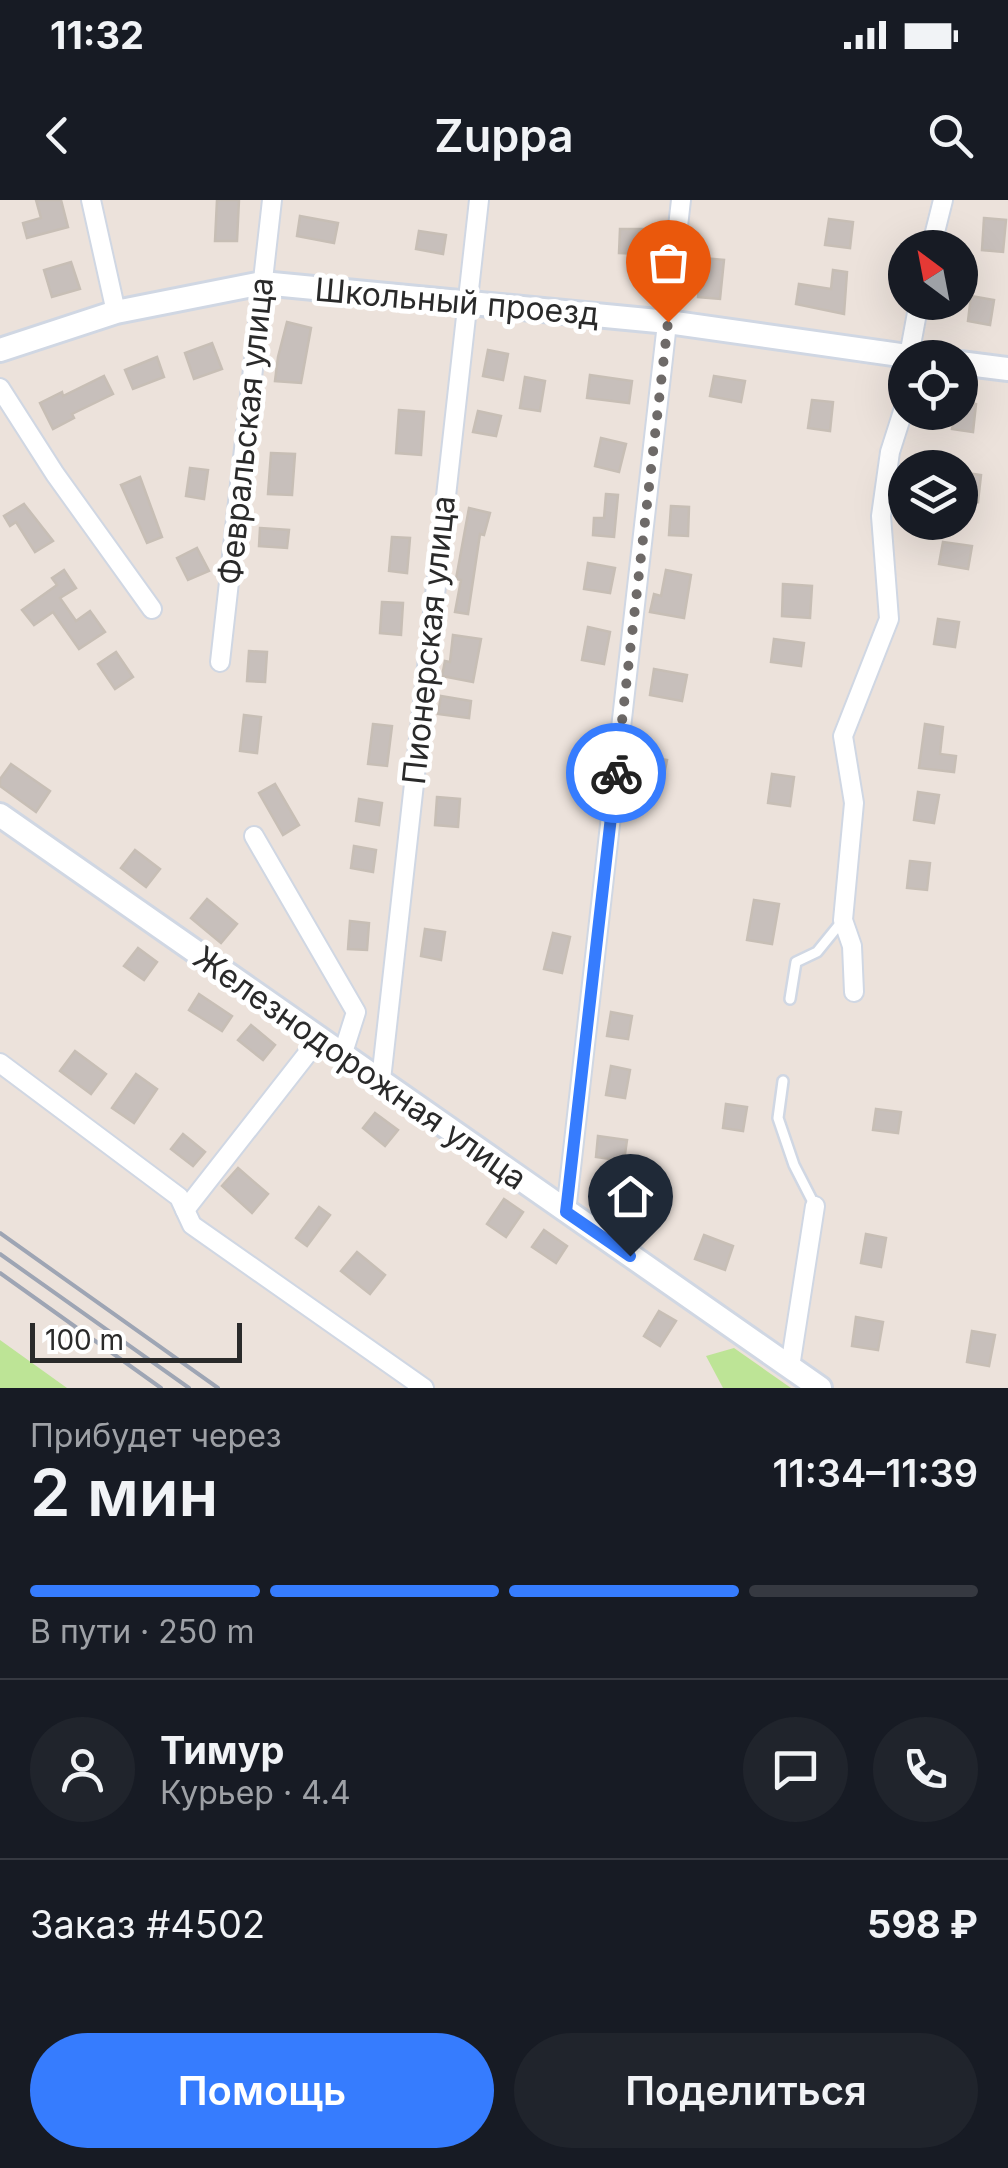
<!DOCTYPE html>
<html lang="ru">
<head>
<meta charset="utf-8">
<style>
  body { margin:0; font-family:Inter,sans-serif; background:#20242c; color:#f1f3f6; height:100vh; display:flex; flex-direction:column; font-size:38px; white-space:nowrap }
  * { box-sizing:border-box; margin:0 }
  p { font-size:32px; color:#9ea1a6 }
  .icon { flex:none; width:55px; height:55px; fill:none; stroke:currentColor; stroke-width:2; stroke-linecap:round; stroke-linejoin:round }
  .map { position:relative; height:1188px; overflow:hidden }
  .drawer { display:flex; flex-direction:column; background:#171b24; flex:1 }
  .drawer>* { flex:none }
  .needle { width:65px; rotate:328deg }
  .fabs { position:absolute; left:888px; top:30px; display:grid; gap:20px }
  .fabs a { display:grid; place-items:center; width:90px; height:90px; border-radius:50%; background:#171b24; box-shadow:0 10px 40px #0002; font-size:50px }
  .scale { position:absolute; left:30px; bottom:25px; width:212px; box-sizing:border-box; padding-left:10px; border:5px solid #2a2a2a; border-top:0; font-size:28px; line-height:35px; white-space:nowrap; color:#2a2a2a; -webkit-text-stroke:8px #fff; paint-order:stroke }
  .pin { position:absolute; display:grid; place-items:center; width:85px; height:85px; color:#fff; margin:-102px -42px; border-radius:50% 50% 50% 0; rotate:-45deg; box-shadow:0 0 10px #0007 }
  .pin .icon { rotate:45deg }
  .courier { position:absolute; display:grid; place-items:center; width:100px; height:100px; margin:-50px; border:8px solid #367cfe; border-radius:50%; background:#fff; color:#222; box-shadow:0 2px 12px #0007 }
  .head em { font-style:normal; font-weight:600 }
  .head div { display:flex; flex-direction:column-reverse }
  .head { display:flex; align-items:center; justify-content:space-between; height:170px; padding:0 30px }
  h1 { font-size:65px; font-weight:600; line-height:75px }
  .bar { display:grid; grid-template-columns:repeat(4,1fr); gap:15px 10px; align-content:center; height:120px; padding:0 30px }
  .bar i { height:12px; border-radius:8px; background:#363941 }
  .bar .selected { background:#367cfe }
  .bar p { grid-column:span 4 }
  .line { display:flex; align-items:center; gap:25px; padding:0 30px; border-top:2px solid #363941 }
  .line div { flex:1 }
  .round { display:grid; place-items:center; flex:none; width:105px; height:105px; border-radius:52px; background:#20242c }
  .button { display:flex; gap:20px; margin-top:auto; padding:20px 30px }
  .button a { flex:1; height:115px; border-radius:60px; background:#367cfe; color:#fff; font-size:40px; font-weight:600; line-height:115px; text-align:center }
  .button a+a { background:#20242c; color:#f1f3f6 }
  .status { display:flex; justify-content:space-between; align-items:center; height:70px; padding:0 50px; background:#171b24; direction:ltr }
  .status svg { height:28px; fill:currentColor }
  header { display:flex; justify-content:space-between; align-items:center; height:130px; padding:0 30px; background:#171b24; font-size:45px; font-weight:600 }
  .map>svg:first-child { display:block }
  .green { fill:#bde496 }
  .building { fill:#c7bfbb; stroke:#c7beb5; stroke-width:2.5 }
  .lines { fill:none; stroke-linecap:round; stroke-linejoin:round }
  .lane-casing { stroke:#d0d7e3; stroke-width:14 }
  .street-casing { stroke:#d0d7e3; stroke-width:22 }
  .secondary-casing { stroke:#d0d7e3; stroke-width:28 }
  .lane { stroke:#fff; stroke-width:9 }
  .street { stroke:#fff; stroke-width:18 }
  .secondary { stroke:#fff; stroke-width:22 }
  .rail { stroke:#9ea5b4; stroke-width:4 }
  .done { stroke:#6e6a68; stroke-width:10; stroke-dasharray:0 18 }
  .route { stroke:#367cfe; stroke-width:12 }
  .labels { text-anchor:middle; stroke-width:10; stroke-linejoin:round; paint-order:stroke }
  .street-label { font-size:32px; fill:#2a2a2a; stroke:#fff }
</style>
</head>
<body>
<div class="status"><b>11:32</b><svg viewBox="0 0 49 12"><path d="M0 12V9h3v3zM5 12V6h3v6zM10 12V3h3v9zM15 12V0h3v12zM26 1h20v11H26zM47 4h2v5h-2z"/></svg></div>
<header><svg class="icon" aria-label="back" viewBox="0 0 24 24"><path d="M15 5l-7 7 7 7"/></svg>Zuppa<svg class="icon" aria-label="search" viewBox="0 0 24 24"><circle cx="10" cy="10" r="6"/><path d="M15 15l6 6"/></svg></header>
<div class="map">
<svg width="1008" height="1188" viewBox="0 0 1008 1188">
  <rect width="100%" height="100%" fill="#ece2db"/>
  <g class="green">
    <path d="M 0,1140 L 67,1188 L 0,1188 Z"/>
    <path d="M 734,1148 L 791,1188 L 723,1188 L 706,1156 Z"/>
  </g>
  <g class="building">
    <path d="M 36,0 L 61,0 L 68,27 L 27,38 L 23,23 L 41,18 Z"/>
    <path d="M 217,0 L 239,0 L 237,41 L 215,41 Z"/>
    <path d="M 300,16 L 338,23 L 334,43 L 297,36 Z"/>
    <path d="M 984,18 L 1006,20 L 1003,52 L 982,50 Z"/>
    <path d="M 829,19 L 853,22 L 850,48 L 825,45 Z"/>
    <path d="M 620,29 L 643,29 L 642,54 L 619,53 Z"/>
    <path d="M 419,31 L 446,35 L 443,54 L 416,49 Z"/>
    <path d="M 702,58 L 724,60 L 720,99 L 698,97 Z"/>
    <path d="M 71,62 L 80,89 L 52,97 L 44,70 Z"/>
    <path d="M 833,70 L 847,72 L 844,114 L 796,104 L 799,84 L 831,89 Z"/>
    <path d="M 971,96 L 994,100 L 990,125 L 968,121 Z"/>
    <path d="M 287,122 L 311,128 L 301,183 L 275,181 L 278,157 Z"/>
    <path d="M 212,143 L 222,169 L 194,179 L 185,153 Z"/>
    <path d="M 488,150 L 508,154 L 503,180 L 483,176 Z"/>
    <path d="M 157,157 L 164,177 L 133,189 L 125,170 Z"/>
    <path d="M 590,175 L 632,181 L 629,203 L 587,198 Z"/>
    <path d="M 104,176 L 113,194 L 72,214 L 74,218 L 53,229 L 40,203 L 62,192 L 63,196 Z"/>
    <path d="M 714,176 L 745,181 L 741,202 L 710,196 Z"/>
    <path d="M 525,177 L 545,181 L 540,211 L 520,208 Z"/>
    <path d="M 812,200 L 833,202 L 830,231 L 808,228 Z"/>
    <path d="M 960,202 L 976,204 L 973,232 L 952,229 L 955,212 L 960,212 Z"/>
    <path d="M 399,210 L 424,212 L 421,255 L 396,253 Z"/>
    <path d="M 478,211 L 501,216 L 496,236 L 473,232 Z"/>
    <path d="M 601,238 L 626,244 L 619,272 L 595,266 Z"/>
    <path d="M 271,253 L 295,254 L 292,295 L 268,294 Z"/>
    <path d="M 190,268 L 208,270 L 204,299 L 186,296 Z"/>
    <path d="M 960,272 L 981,275 L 978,302 L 960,300 Z"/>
    <path d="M 140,277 L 162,337 L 147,343 L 121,285 Z"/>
    <path d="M 606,294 L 618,295 L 614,337 L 593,335 L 594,318 L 604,318 Z"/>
    <path d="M 24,304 L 53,341 L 35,352 L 16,322 L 10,326 L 4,316 Z"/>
    <path d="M 671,306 L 689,307 L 688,336 L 669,335 Z"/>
    <path d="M 469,308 L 490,313 L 484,335 L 480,334 L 468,414 L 455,412 L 461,380 L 456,379 Z"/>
    <path d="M 260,328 L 289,330 L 287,348 L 259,346 Z"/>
    <path d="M 392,337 L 410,338 L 407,373 L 389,371 Z"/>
    <path d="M 943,342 L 972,346 L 968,369 L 939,364 Z"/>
    <path d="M 197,348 L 209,371 L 188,380 L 177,358 Z"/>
    <path d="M 588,363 L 615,368 L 610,393 L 584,389 Z"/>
    <path d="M 64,370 L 76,388 L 60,398 L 76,421 L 90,411 L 105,432 L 79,449 L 53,412 L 34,425 L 22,410 L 57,385 L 52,378 Z"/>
    <path d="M 666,370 L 691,375 L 684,418 L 650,412 L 654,394 L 661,396 Z"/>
    <path d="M 783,384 L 812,386 L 810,418 L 782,416 Z"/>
    <path d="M 382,402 L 403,403 L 401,435 L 380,433 Z"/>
    <path d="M 938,419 L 959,422 L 955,447 L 934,444 Z"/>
    <path d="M 588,427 L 610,432 L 604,464 L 582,460 Z"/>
    <path d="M 453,435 L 481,439 L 473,482 L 442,476 L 445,461 L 450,462 Z"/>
    <path d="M 774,439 L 804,443 L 801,466 L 771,462 Z"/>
    <path d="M 249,451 L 267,452 L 265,482 L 247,481 Z"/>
    <path d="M 116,452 L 133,477 L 115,489 L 98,464 Z"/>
    <path d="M 654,469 L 687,475 L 682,501 L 650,495 Z"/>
    <path d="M 441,496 L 471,501 L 469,518 L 438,514 Z"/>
    <path d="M 244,515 L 261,517 L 257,553 L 240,551 Z"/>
    <path d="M 373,524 L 392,526 L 387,566 L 368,564 Z"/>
    <path d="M 925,524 L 943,527 L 940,554 L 956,556 L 954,572 L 919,568 Z"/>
    <path d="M 644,556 L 667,560 L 661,590 L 639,587 Z"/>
    <path d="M 11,564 L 50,591 L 36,612 L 0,586 L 0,579 Z"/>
    <path d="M 772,574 L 794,577 L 790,606 L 768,603 Z"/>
    <path d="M 275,584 L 299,625 L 283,635 L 259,593 Z"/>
    <path d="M 918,592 L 939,595 L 934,623 L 914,620 Z"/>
    <path d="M 437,597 L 460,599 L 458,627 L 435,625 Z"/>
    <path d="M 359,599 L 382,603 L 379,625 L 356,621 Z"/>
    <path d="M 354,646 L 376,650 L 373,672 L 351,668 Z"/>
    <path d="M 135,650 L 160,669 L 146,687 L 121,668 Z"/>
    <path d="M 910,661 L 930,663 L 927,690 L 907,688 Z"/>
    <path d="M 207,699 L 237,724 L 221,743 L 191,718 Z"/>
    <path d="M 754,700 L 779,704 L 772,744 L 747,740 Z"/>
    <path d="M 350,721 L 369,723 L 367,750 L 348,749 Z"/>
    <path d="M 425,729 L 445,732 L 441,760 L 421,756 Z"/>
    <path d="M 553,733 L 570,737 L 562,773 L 544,769 Z"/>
    <path d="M 138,748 L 157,762 L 144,780 L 124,766 Z"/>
    <path d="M 199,794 L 232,816 L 222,831 L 189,810 Z"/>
    <path d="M 611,812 L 632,816 L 628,839 L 607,836 Z"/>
    <path d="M 251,825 L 275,845 L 263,860 L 238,840 Z"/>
    <path d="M 75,851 L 106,874 L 91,894 L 60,871 Z"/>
    <path d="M 611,866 L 630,870 L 625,898 L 606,895 Z"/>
    <path d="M 136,874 L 157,889 L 134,923 L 112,908 Z"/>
    <path d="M 726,904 L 747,907 L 743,931 L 723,928 Z"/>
    <path d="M 876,909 L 901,912 L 898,933 L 873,930 Z"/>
    <path d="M 375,913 L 398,930 L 385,946 L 363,928 Z"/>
    <path d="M 183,934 L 205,952 L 193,966 L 171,949 Z"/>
    <path d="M 598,936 L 627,940 L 624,961 L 596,957 Z"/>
    <path d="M 238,968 L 268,994 L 252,1013 L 222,986 Z"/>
    <path d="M 504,999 L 523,1012 L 506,1037 L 487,1024 Z"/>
    <path d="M 319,1007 L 330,1015 L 307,1046 L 296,1038 Z"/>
    <path d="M 544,1030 L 567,1046 L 556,1063 L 532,1047 Z"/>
    <path d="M 866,1034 L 886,1038 L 881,1067 L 861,1063 Z"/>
    <path d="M 704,1035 L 733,1046 L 725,1070 L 695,1059 Z"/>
    <path d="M 357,1052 L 385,1075 L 370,1094 L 341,1071 Z"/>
    <path d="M 659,1111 L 676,1121 L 660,1146 L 644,1136 Z"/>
    <path d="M 856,1117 L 883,1122 L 878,1150 L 852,1146 Z"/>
    <path d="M 972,1131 L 995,1135 L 989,1166 L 967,1162 Z"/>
  </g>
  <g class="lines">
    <g class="lane-casing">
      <g id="lane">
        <path d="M 790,799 L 796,762 L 817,752 L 843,720"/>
        <path d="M 783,881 L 778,918 L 794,965 L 815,1006"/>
      </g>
    </g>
    <g class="street-casing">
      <g id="street">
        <path d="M 91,0 L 116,112"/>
        <path d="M 931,48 L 943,0"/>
        <path d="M 909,156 L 919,102"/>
        <path d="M 0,188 L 55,274 L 152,409"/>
        <path d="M 220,462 L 272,0"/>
        <path d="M 254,636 L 356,812 L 342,856"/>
        <path d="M 854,792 L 852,746 L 843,720 L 854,603 L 843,536 L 889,419 L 881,316 L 890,252 L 905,205"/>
        <path d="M 0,863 L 179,997 L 192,1025 L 424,1188"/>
        <path d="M 381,880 L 479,0"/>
        <path d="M 185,1010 L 318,840"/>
        <path d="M 566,1012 L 681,0"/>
        <path d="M 790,1167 L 815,1006"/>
      </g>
    </g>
    <g class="secondary-casing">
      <g id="secondary">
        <path d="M 0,150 L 116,112 L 262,83 L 668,122 L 921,158"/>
        <path d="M 960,163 L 1008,169"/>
        <path d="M 0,615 L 820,1188"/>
      </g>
    </g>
    <use href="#lane" class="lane"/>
    <use href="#street" class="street"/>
    <use href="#secondary" class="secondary"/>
    <g class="rail">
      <path d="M 0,1033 L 218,1188"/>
      <path d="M 0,1054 L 189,1188"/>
      <path d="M 0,1073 L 161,1188"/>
    </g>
  </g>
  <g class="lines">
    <path class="done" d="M 616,573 L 668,122"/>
    <path class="route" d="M 616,573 L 566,1012 L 630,1056"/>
  </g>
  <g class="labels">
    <g class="street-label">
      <text transform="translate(457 102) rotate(5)" y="11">Школьный проезд</text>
      <text transform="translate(246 231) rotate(-84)" y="11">Февральская улица</text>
      <text transform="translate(429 440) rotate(-84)" y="11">Пионерская улица</text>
      <text transform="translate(360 868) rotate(35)" y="11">Железнодорожная улица</text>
    </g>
  </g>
</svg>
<div class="fabs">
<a><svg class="needle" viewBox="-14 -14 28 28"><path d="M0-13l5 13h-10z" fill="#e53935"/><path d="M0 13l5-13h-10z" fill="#9ea1a6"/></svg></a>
<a><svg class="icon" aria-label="locate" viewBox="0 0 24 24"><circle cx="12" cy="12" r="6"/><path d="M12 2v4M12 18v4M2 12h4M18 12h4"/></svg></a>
<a><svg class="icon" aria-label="layers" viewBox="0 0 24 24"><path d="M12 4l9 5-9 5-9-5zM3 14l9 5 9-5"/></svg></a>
</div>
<div class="scale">100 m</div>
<div class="pin" style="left:668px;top:122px;background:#ea580c"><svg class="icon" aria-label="bag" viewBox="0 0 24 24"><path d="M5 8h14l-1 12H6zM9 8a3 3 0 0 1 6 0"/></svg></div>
<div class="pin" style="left:630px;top:1056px;background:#1f2937"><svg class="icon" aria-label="home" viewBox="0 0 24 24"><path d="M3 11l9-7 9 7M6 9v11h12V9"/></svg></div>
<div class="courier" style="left:616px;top:573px"><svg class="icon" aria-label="bike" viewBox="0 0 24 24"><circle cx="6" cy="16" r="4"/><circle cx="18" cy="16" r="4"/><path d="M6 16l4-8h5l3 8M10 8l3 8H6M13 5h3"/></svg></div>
</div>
<section class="drawer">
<div class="head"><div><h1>2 мин</h1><p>Прибудет через</p></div><em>11:34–11:39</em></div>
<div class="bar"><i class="selected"></i><i class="selected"></i><i class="selected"></i><i></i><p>В пути · 250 m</p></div>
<div class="line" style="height:180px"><a class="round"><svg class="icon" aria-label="person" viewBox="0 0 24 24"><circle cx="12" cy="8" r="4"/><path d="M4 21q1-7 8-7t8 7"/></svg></a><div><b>Тимур</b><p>Курьер · 4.4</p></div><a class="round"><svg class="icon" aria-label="chat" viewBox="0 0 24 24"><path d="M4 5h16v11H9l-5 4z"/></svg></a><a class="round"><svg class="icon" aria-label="phone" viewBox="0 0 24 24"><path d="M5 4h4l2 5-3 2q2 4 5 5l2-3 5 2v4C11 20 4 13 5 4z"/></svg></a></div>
<div class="line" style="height:130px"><div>Заказ #4502</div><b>598 ₽</b></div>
<div class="button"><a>Помощь</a><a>Поделиться</a></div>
</section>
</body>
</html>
